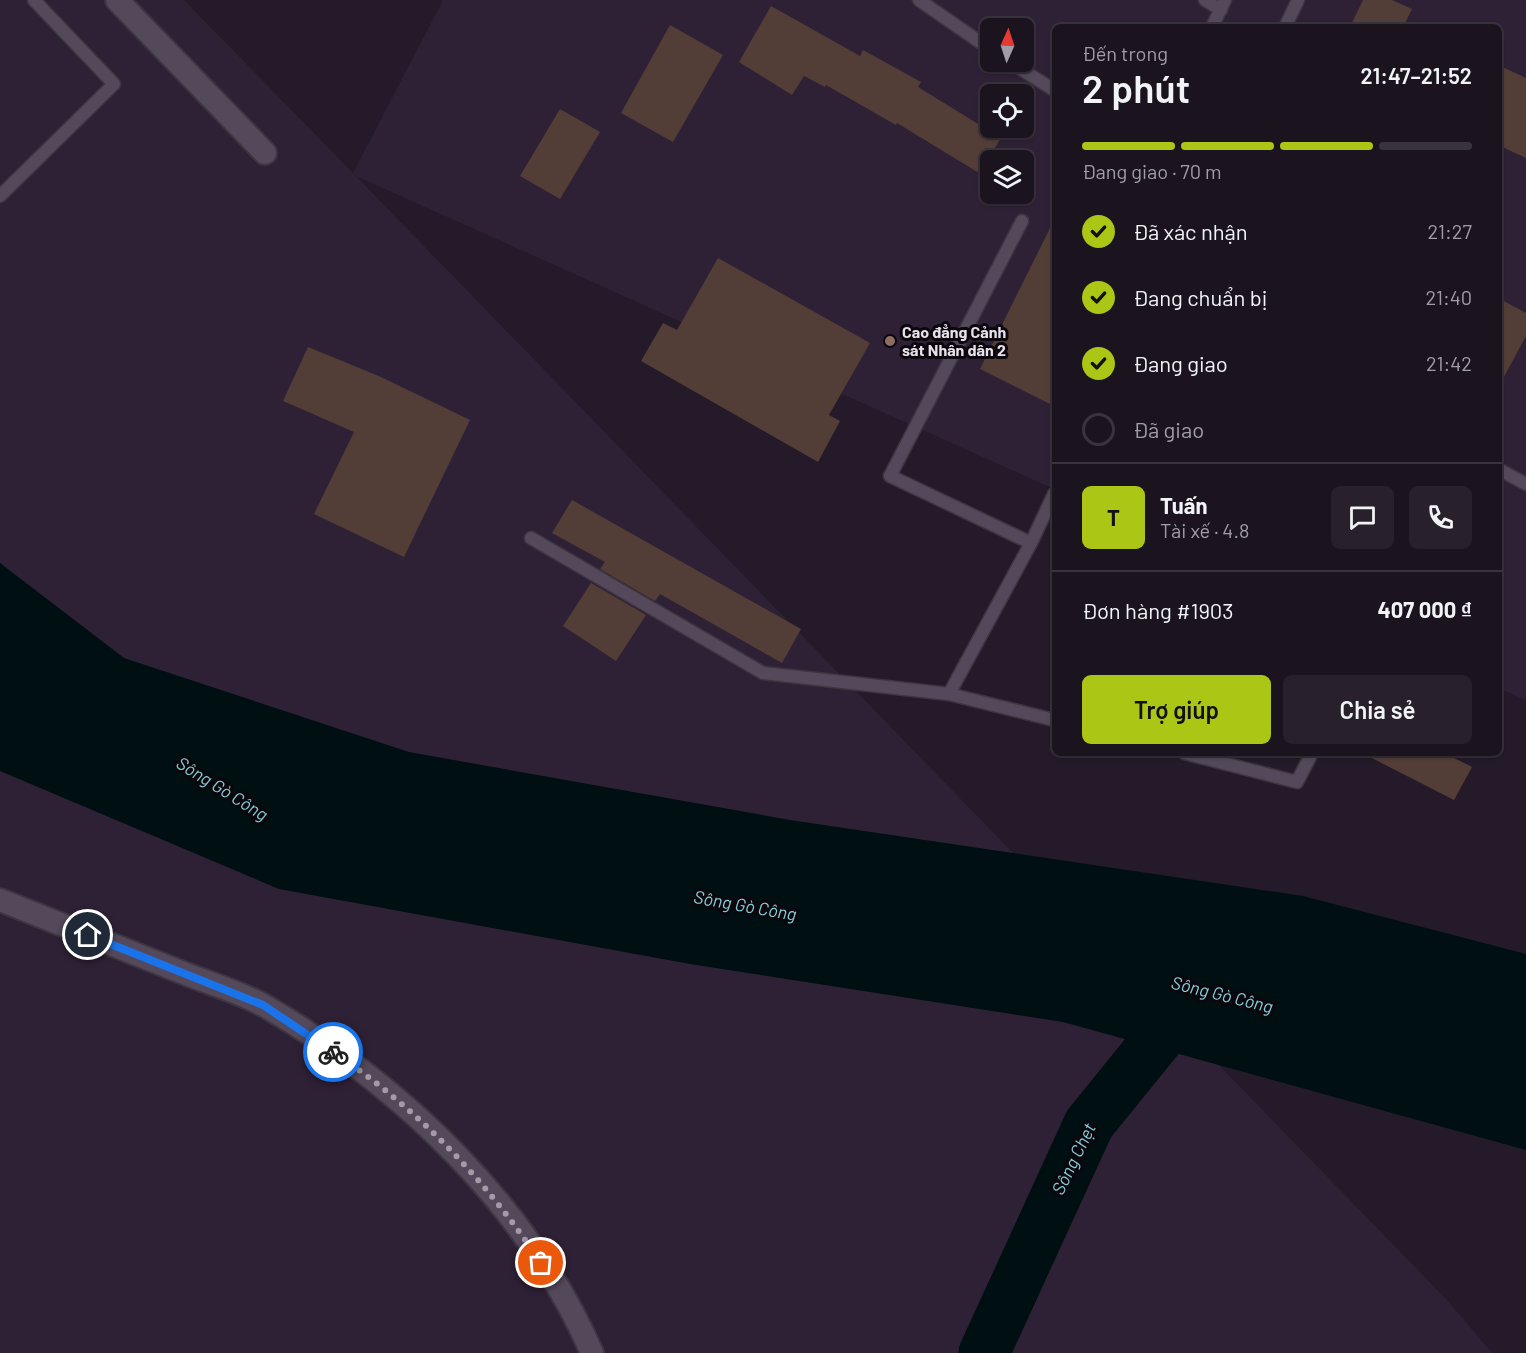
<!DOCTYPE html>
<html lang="vi">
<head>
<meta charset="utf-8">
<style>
  body { margin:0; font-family:Barlow,sans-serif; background:#28212c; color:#f1f3f6; height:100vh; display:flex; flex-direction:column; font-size:22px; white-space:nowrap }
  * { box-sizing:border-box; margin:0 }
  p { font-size:20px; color:#a09ea4 }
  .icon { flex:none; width:33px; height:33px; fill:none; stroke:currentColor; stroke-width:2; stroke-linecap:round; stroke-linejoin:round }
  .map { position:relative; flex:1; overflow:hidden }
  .side { position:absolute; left:1052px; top:24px; width:450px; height:732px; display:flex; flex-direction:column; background:#1b141f; border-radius:9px; box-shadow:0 2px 4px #0004,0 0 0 2px #39333d }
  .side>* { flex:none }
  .needle { width:39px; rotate:3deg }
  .buttons { position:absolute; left:980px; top:18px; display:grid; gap:12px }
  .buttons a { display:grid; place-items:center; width:54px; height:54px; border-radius:9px; background:#1b141f; box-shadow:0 2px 4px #0004,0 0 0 2px #39333d; font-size:30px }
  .pin { position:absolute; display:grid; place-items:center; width:51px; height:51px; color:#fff; margin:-26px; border:3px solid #fff; border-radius:50%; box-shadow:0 2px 6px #0007 }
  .courier { position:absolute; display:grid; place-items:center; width:60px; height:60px; margin:-30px; border:4px solid #1a73e8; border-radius:50%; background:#fff; color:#222; box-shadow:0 2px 8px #0007 }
  .headline em { font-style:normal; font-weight:600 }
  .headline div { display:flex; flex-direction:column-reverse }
  .headline { display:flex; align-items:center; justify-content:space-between; height:102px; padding:0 30px }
  h1 { font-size:39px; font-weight:600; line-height:45px }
  .bar { display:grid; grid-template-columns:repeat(4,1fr); gap:9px 6px; align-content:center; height:72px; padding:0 30px }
  .bar i { height:8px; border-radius:4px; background:#39333d }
  .bar .selected { background:#abc614 }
  .bar p { grid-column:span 4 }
  .line { display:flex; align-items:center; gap:15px; padding:0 30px; border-top:2px solid #39333d }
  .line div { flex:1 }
  .round { display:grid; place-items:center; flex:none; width:63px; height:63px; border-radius:9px; background:#28212c }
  ol { padding:0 30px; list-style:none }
  li { display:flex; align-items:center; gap:18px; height:66px }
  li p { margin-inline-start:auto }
  li .icon { padding:6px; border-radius:50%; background:#abc614; color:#111; stroke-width:4 }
  li:last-child { color:#a09ea4 }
  li i { width:33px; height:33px; border:3px solid #39333d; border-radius:50% }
  .button { display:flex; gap:12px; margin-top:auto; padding:12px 30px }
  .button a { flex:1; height:69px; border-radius:9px; background:#abc614; color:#111; font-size:24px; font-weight:600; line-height:69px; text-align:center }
  .button a+a { background:#28212c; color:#f1f3f6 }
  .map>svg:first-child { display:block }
  .built { fill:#2f2135; fill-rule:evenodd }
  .water { fill:#000f11 }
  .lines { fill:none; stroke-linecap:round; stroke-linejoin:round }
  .river { stroke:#000f11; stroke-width:51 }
  .building { fill:#523e36 }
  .service-casing { stroke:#3d3541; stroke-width:15 }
  .minor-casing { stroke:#3d3541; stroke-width:26 }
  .service { stroke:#54495a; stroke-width:12 }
  .minor { stroke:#54495a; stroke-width:22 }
  .done { stroke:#a39ba8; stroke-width:6; stroke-dasharray:0 10.8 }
  .route { stroke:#1a73e8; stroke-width:8 }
  .education-dot { fill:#8d6e63; stroke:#0b070d; stroke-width:2 }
  .labels { text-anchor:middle; stroke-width:6; stroke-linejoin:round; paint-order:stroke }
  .poi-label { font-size:16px; font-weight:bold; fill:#e8e1ec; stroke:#0b070d; text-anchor:start }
  .water-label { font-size:18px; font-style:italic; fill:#85ced7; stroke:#0b070d }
</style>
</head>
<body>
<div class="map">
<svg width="1526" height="1353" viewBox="0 0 1526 1353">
  <rect width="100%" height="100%" fill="#241a29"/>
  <path class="built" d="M 0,0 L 184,0 L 353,173 L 443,0 L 1526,0 L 1526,700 L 1498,688 L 1498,27 L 1054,27 L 1054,489 L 356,176 L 1447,1300 L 1492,1353 L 0,1353 ZM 990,28 L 1023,28 L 1023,62 L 990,62 ZM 990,94 L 1023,94 L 1023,128 L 990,128 ZM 990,160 L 1023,160 L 1023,194 L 990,194 Z"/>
  <path class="water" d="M 0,563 L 124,658 L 409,752 L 790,820 L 1303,896 L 1526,954 L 1526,1150 L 1063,1022 L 690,964 L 279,889 L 0,771 Z"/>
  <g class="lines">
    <path class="river" d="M 984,1353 L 1089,1124 L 1196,992"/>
  </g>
  <g class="building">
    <path d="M 1363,0 L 1392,0 L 1412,9 L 1403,27 L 1350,27 Z"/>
    <path d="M 771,6 L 860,56 L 863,50 L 921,82 L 918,87 L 1001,138 L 979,173 L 897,123 L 896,125 L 826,85 L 825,87 L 804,76 L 792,95 L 739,62 Z"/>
    <path d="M 670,25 L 723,55 L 673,142 L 621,113 Z"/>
    <path d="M 1498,65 L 1526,78 L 1526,158 L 1498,145 Z"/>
    <path d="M 560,109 L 600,132 L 560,199 L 520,176 Z"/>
    <path d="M 1054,220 L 1054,406 L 980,369 Z"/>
    <path d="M 718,258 L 870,343 L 829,415 L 840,421 L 818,462 L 641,361 L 663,323 L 677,330 Z"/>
    <path d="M 1498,298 L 1526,313 L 1526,336 L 1498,388 Z"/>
    <path d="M 308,347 L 381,377 L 470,420 L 404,557 L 314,514 L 354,432 L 283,401 Z"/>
    <path d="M 572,500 L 801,629 L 782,663 L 660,594 L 655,601 L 600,569 L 605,562 L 552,533 Z"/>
    <path d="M 591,583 L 646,615 L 616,661 L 563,626 Z"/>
    <path d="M 1362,753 L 1444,753 L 1472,767 L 1454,800 Z"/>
  </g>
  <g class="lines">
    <g class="service-casing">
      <g id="service">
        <path d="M 919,0 L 990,49"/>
        <path d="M 1205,0 L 1221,10"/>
        <path d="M 1212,27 L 1225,0"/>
        <path d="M 1285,27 L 1298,0"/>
        <path d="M 1010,62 L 1054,90"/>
        <path d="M 0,196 L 114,84 L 34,0"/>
        <path d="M 1022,221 L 890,476 L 1031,543"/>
        <path d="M 1498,469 L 1526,484"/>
        <path d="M 1054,494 L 1031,543 L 949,694 L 1054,720"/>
        <path d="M 531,538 L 763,673 L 949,694"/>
        <path d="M 1184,753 L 1297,782 L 1312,753"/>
      </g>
    </g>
    <g class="minor-casing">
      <g id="minor">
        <path d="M 117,0 L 265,153"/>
        <path d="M 0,900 C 60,924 121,948 181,972 C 208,983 240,992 265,1006 C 402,1086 528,1206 592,1353"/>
      </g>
    </g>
    <use href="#service" class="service"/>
    <use href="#minor" class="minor"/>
  </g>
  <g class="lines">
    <path class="done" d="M 333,1052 C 416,1107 486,1180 541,1263"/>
    <path class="route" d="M 88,935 L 263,1005 L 333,1052"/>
  </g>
  <circle class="education-dot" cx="890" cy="341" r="6"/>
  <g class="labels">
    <g class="poi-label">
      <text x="902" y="338">Cao đẳng Cảnh<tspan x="902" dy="18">sát Nhân dân 2</tspan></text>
    </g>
    <g class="water-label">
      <text transform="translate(222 789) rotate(32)" y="6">Sông Gò Công</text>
      <text transform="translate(745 906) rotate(10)" y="6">Sông Gò Công</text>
      <text transform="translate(1222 995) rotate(14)" y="6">Sông Gò Công</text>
      <text transform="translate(1074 1159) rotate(-64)" y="6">Sông Chẹt</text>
    </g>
  </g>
</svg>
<div class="buttons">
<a><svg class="needle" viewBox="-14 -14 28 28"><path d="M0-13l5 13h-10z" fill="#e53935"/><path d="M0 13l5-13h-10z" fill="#a09ea4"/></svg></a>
<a><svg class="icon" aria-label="locate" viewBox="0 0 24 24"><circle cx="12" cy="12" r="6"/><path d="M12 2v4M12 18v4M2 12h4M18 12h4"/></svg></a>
<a><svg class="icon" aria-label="layers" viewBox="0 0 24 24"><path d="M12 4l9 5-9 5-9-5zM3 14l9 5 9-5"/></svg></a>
</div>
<div class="pin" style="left:541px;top:1263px;background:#ea580c"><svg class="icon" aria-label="bag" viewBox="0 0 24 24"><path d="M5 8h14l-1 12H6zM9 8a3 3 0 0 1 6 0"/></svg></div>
<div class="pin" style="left:88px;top:935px;background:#1f2937"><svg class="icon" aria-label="home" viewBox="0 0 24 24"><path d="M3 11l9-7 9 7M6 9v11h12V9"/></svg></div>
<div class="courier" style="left:333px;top:1052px"><svg class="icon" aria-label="bike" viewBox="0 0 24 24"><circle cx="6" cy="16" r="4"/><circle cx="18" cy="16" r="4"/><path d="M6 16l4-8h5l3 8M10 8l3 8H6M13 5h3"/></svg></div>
<section class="side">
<div class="headline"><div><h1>2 phút</h1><p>Đến trong</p></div><em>21:47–21:52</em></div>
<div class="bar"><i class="selected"></i><i class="selected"></i><i class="selected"></i><i></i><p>Đang giao · 70 m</p></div>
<ol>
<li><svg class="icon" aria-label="check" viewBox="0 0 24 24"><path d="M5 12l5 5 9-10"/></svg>Đã xác nhận<p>21:27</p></li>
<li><svg class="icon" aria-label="check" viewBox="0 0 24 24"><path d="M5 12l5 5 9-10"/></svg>Đang chuẩn bị<p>21:40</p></li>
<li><svg class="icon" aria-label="check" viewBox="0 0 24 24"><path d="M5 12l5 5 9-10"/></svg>Đang giao<p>21:42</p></li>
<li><i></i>Đã giao</li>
</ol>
<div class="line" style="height:108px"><b class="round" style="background:#abc614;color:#111">T</b><div><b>Tuấn</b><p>Tài xế · 4.8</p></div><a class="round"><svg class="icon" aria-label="chat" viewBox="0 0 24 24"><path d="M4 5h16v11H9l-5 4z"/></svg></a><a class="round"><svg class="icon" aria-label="phone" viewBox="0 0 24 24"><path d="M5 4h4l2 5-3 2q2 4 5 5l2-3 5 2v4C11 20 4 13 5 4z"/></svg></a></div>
<div class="line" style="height:78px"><div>Đơn hàng #1903</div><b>407 000 ₫</b></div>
<div class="button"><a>Trợ giúp</a><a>Chia sẻ</a></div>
</section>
</div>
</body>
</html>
